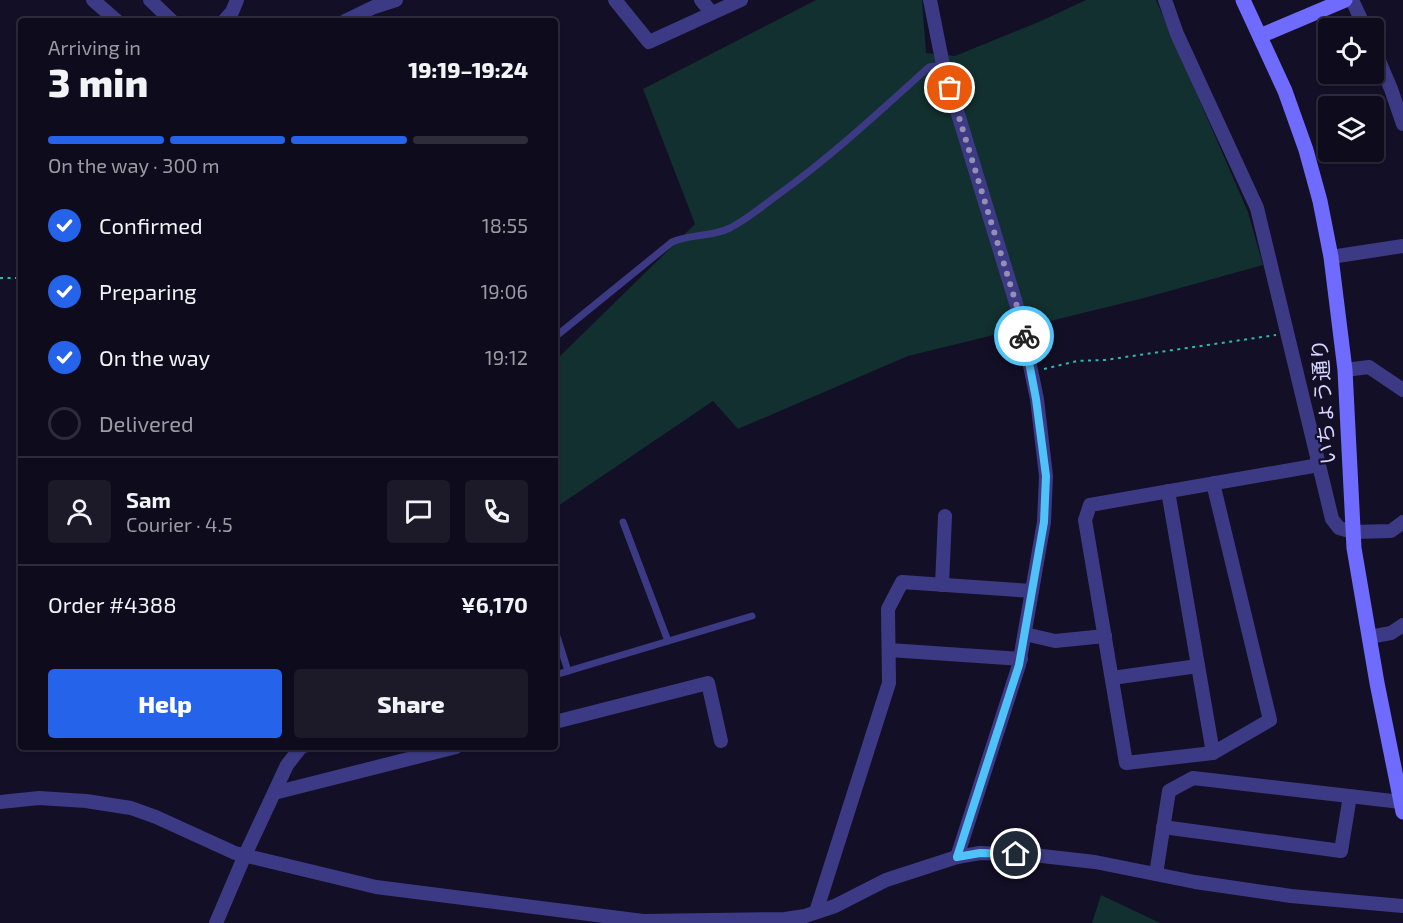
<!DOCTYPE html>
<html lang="en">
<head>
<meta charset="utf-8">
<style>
  body { margin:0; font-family:"Exo 2","Noto Sans JP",sans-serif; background:#1c1929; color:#f1f3f6; height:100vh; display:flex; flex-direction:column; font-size:22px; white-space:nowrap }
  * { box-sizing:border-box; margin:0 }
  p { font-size:20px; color:#9b9ba3 }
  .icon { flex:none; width:33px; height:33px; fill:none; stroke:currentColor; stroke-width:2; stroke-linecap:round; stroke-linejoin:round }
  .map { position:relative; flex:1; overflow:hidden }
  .panel { position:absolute; left:18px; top:18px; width:540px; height:732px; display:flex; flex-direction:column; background:#0e0b1c; border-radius:6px; box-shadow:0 2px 4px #0004,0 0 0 2px #2e2b3b }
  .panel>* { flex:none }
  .buttons { position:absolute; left:1318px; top:18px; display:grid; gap:12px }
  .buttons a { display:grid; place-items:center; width:66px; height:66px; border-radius:6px; background:#0e0b1c; box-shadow:0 2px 4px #0004,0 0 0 2px #2e2b3b; font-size:30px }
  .pin { position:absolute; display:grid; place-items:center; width:51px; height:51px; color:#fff; margin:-26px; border:3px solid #fff; border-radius:50%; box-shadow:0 2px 6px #0007 }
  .courier { position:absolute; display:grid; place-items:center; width:60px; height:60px; margin:-30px; border:4px solid #4fc3f7; border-radius:50%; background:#fff; color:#222; box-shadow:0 2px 8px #0007 }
  .head em { font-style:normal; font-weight:800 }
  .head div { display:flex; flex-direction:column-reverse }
  .head { display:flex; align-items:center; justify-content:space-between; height:102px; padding:0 30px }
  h1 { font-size:39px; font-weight:800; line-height:45px }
  .bar { display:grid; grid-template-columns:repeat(4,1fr); gap:9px 6px; align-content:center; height:72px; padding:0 30px }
  .bar i { height:8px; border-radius:4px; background:#2e2b3b }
  .bar .on { background:#2563eb }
  .bar p { grid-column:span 4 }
  .line { display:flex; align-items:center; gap:15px; padding:0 30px; border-top:2px solid #2e2b3b }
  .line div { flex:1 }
  .round { display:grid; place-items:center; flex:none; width:63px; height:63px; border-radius:6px; background:#1c1929 }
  ol { padding:0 30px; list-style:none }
  li { display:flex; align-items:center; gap:18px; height:66px }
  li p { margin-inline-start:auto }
  li .icon { padding:6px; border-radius:50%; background:#2563eb; color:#fff; stroke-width:4 }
  li:last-child { color:#9b9ba3 }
  li i { width:33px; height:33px; border:3px solid #2e2b3b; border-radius:50% }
  .button { display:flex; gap:12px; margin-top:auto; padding:12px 30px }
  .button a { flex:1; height:69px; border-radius:6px; background:#2563eb; color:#fff; font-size:24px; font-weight:800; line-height:69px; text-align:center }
  .button a+a { background:#1c1929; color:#f1f3f6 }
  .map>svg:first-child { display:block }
  .green { fill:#12302f }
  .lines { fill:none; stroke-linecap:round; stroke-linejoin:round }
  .path { stroke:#2fb8b0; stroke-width:2; stroke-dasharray:3 4.5; stroke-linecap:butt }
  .lane { stroke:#3d3a85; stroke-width:7 }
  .street { stroke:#3d3a85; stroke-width:14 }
  .secondary { stroke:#6f6bff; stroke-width:15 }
  .done { stroke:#948fb3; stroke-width:6; stroke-dasharray:0 10.8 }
  .route { stroke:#4fc3f7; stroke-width:8 }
  .labels { text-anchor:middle; stroke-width:4.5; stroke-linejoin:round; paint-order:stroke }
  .street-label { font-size:21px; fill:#d9d4ff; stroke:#130f26 }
</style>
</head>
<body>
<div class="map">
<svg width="1403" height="923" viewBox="0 0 1403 923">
  <rect width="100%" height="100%" fill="#130f26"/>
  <g class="green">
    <path d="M 816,0 L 922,0 L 926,53 L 955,56 L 1041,21 L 1086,0 L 1156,0 L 1248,212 L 1263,265 L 1144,298 L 908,356 L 738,429 L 713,401 L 555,508 L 555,361 L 695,224 L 643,89 Z"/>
    <path d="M 1101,895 L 1160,923 L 1092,923 Z"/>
  </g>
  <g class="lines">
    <g class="path">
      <path d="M 0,278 L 21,278"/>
      <path d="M 1044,369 L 1077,361 L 1105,360 L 1276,335"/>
    </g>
    <g class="lane">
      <path d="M 555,337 L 672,242 C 691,234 712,237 730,228 C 747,219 763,206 779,194 C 832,156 880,111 929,67 L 943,65"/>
      <path d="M 623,522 L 668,641"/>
      <path d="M 555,630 L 568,671"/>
      <path d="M 555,675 L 752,616"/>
      <path d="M 300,751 L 313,747"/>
    </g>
    <g class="street">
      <path d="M 93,0 L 117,21"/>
      <path d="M 150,0 L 172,21"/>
      <path d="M 615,0 L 649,42 L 741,0"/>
      <path d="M 701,0 L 712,13"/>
      <path d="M 930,0 L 943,65 L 1019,313 L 1037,399 L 1046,476 L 1044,522 L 1019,665 L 957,857"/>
      <path d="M 1165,0 L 1177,34 L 1257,208 L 1332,519 L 1339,528 L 1353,532 L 1391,531 L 1403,522"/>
      <path d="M 1352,0 L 1365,28"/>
      <path d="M 224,21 L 232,12 L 237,0"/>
      <path d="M 345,21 L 374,7 L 396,0"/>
      <path d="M 1374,49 L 1391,89 L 1403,124"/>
      <path d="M 1331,257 L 1403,246"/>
      <path d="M 1345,370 L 1369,367 L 1403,390"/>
      <path d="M 1213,483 L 1270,720 L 1213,753 L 1126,763 L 1085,520 L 1090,505 L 1319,465"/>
      <path d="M 1168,491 L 1213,753"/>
      <path d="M 942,585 L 945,516"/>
      <path d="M 1025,634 L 1055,641 L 1105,636"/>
      <path d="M 1369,637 L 1391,633 L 1403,625"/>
      <path d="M 889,650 L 1021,659"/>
      <path d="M 1112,678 L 1198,666"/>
      <path d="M 555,722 L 708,683 L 721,741"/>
      <path d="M 274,793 L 456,747"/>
      <path d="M 0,802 L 39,798 L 86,801 L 131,808 L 156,817 L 235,853 L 376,887 L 643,921 L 785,919 L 805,916 L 835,906 L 886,880 L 957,857 L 980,853 L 1033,855 L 1095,862 L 1195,882 L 1291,896 L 1403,906"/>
      <path d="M 1163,827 L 1341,851 L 1350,796"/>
      <path d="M 1156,874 L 1169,791 L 1193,778 L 1401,802"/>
      <path d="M 816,912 L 889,683 L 888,609 L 902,582 L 1032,591"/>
      <path d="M 216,923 L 245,855 L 287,765 L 301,747"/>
    </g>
    <g class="secondary">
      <path d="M 1243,0 L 1285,91 L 1306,150 L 1320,201 L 1331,257 L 1345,370 L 1354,548 L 1377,683 L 1403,812"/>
      <path d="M 1260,36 L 1345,0"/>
    </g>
  </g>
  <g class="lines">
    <path class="done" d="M 950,88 L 1019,313 L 1024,336"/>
    <path class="route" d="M 1016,854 L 980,853 L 957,857 L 1019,665 L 1044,522 L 1046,476 L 1036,399 L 1024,336"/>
  </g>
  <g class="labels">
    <g class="street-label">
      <text transform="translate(1324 402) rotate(-94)" y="7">いちょう通り</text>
    </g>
  </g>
</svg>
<div class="buttons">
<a><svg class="icon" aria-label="locate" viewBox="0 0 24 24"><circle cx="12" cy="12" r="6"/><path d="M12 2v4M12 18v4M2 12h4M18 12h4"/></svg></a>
<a><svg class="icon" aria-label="layers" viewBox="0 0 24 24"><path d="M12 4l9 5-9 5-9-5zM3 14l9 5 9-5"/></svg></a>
</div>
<div class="pin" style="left:950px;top:88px;background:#ea580c"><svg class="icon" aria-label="bag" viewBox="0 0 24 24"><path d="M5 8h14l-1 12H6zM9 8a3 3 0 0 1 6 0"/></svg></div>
<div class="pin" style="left:1016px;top:854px;background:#1f2937"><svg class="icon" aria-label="home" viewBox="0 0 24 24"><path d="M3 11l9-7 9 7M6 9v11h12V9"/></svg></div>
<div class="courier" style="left:1024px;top:336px"><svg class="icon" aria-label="bike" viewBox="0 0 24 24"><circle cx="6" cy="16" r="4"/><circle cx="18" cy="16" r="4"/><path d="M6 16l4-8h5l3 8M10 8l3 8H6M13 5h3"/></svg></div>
<section class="panel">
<div class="head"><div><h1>3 min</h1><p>Arriving in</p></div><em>19:19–19:24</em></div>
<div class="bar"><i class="on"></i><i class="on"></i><i class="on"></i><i></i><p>On the way · 300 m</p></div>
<ol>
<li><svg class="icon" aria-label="check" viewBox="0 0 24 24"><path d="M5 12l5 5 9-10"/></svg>Confirmed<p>18:55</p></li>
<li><svg class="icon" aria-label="check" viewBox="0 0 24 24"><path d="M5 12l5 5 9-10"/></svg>Preparing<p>19:06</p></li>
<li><svg class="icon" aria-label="check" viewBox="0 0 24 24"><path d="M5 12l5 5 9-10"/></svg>On the way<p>19:12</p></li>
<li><i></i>Delivered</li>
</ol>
<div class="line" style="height:108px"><a class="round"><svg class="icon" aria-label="person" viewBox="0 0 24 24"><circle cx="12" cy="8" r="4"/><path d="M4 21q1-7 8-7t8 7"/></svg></a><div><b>Sam</b><p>Courier · 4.5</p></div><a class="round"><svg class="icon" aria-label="chat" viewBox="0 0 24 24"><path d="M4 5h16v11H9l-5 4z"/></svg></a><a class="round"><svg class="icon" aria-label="phone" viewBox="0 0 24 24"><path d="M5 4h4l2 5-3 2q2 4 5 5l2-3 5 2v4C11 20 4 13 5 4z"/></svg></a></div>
<div class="line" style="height:78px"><div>Order #4388</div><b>¥6,170</b></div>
<div class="button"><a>Help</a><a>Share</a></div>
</section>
</div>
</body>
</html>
